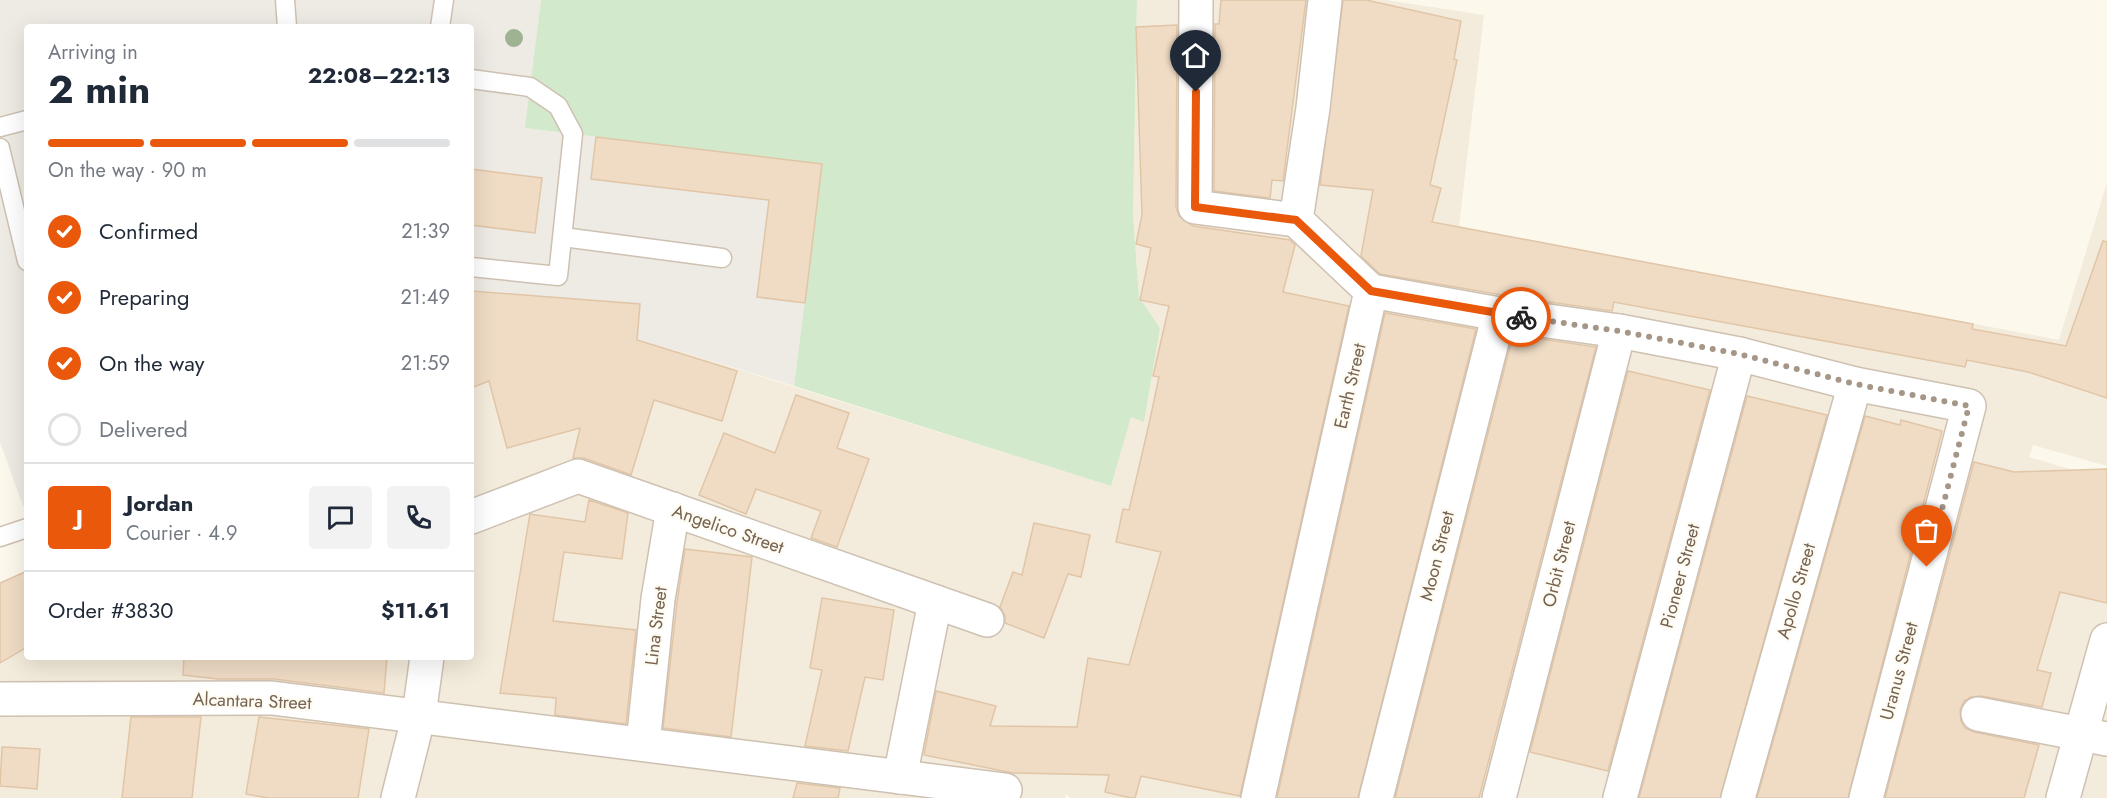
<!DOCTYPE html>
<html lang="en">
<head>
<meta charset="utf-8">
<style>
  body { margin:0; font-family:Jost,sans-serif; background:#f2f2f3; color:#1f2937; height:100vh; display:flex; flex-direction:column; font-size:22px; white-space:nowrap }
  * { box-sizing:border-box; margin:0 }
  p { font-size:20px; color:#747a83 }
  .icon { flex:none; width:33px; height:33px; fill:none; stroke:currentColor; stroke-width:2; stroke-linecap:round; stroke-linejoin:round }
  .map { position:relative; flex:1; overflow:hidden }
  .panel { position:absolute; left:24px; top:24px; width:450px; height:636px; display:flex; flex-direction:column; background:#fff; border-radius:6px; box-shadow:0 6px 24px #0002 }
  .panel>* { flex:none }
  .pin { position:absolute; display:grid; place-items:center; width:51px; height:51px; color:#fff; margin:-62px -26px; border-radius:50% 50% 50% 0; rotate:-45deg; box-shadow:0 0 6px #0007 }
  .pin .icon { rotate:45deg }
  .courier { position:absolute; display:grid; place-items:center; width:60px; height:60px; margin:-30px; border:4px solid #ea580c; border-radius:50%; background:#fff; color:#222; box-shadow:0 2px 8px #0007 }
  .headline em { font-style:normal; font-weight:700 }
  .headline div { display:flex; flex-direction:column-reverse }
  .headline { display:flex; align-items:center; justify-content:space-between; height:102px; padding:0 24px }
  h1 { font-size:39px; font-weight:700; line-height:45px }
  .bar { display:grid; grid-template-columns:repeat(4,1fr); gap:9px 6px; align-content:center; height:72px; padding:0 24px }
  .bar i { height:8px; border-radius:4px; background:#e0e1e3 }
  .bar .on { background:#ea580c }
  .bar p { grid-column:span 4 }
  .line { display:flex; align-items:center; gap:15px; padding:0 24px; border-top:2px solid #e0e1e3 }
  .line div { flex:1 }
  .round { display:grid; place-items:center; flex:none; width:63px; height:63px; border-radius:6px; background:#f2f2f3 }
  ol { padding:0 24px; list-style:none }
  li { display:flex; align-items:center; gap:18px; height:66px }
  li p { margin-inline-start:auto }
  li .icon { padding:6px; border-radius:50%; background:#ea580c; color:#fff; stroke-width:4 }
  li:last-child { color:#747a83 }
  li i { width:33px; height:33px; border:3px solid #e0e1e3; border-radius:50% }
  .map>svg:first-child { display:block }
  .residential { fill:#f3ebdb }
  .industrial { fill:#eeeae4 }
  .green { fill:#d3e9cb }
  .building { fill:#f0dcc5; stroke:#e1c5a7; stroke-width:1.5 }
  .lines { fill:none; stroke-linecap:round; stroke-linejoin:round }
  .service-casing { stroke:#cec1b2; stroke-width:21 }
  .minor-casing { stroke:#cec1b2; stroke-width:36 }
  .service { stroke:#fff; stroke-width:18 }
  .minor { stroke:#fff; stroke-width:33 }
  .tree { fill:#9eb392 }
  .done { stroke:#a59687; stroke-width:6; stroke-dasharray:0 10.8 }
  .route { stroke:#ea580c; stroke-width:8 }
  .labels { text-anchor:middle; stroke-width:4.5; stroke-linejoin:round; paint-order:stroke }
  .street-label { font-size:18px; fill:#766250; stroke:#fefbf3 }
</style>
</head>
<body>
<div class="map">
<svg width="2107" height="798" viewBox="0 0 2107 798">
  <rect width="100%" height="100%" fill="#fcf8ec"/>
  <path class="residential" d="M 1137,0 L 1386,0 L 1484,15 L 1459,226 L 2059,340 L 2107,183 L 2107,466 L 2033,445 L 2029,457 L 2107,480 L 2107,798 L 1071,798 L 1066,794 L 1065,798 L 0,798 L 0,656 L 27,648 L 27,657 L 471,657 L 471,334 L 679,351 L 1111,486 L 1131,416 L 1144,421 L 1160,328 L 1139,297 L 1133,215 Z"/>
  <path class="industrial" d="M 0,0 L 541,0 L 526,128 L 822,164 L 794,386 L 679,351 L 471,334 L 471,27 L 27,27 L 27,505 L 23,506 L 0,442 Z"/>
  <path class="green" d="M 541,0 L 1137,0 L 1133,215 L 1139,297 L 1160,328 L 1144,422 L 1131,417 L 1111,486 L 794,386 L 822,164 L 525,128 Z"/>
  <g class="building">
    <path d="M 1221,0 L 1306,0 L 1283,181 L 1272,180 L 1270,198 L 1214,191 L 1215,24 L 1219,24 Z"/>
    <path d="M 1343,0 L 1366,0 L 1461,21 L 1454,59 L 1457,60 L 1430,185 L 1441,188 L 1432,222 L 1936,317 L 1973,324 L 1972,329 L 2066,346 L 2103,241 L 2107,242 L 2107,398 L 2028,372 L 1967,360 L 1965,367 L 1614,302 L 1612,311 L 1502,295 L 1380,274 L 1361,256 L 1373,190 L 1320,185 Z"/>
    <path d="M 1177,25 L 1176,207 L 1179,216 L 1193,226 L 1290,240 L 1295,245 L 1283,292 L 1349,306 L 1240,796 L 1141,776 L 1135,798 L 1131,798 L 1105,792 L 1109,775 L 1013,773 L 924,755 L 936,691 L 996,706 L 990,726 L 1077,727 L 1088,658 L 1129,665 L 1161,552 L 1116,542 L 1123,509 L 1129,510 L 1149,424 L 1159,377 L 1153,376 L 1169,306 L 1140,300 L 1151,248 L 1136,244 L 1142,215 L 1136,27 Z"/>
    <path d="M 596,137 L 822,164 L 805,303 L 757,297 L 769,200 L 591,179 Z"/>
    <path d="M 471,169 L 542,178 L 535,233 L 471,225 Z"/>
    <path d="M 471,291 L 640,304 L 637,340 L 737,371 L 722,421 L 654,400 L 631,475 L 584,458 L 573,458 L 580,428 L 507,448 L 489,381 L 471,388 Z"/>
    <path d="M 1385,313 L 1476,329 L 1358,798 L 1277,798 Z"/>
    <path d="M 1513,335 L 1596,347 L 1479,798 L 1395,798 Z"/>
    <path d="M 1628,371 L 1710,390 L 1608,771 L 1530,752 Z"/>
    <path d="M 796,395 L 849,413 L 837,448 L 869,459 L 837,547 L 811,538 L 821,511 L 756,489 L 746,514 L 699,495 L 724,433 L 775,453 Z"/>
    <path d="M 1747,396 L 1827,415 L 1720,798 L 1639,798 Z"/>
    <path d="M 1865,416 L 1900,425 L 1901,420 L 1942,431 L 1848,798 L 1757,798 Z"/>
    <path d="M 1974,462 L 2014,472 L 2107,469 L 2107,603 L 2060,592 L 2037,670 L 2051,673 L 2042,707 L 1981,696 L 1971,697 L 1964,701 L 1960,710 L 1961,721 L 1965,728 L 1974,732 L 2039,745 L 2024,798 L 1885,798 Z"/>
    <path d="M 589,500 L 628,513 L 622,559 L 564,552 L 553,621 L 636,630 L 626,724 L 555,715 L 556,698 L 500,693 L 530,514 L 585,522 Z"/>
    <path d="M 1034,523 L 1090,535 L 1081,577 L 1068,574 L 1044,638 L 1005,623 L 1005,616 L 1000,607 L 1013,572 L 1022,575 Z"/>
    <path d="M 685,549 L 752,557 L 731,737 L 663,728 L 677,602 Z"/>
    <path d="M 27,571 L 27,647 L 0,663 L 0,583 Z"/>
    <path d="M 822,598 L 894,610 L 883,680 L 865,677 L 848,751 L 805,746 L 822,670 L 810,668 Z"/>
    <path d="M 184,657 L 387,657 L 384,693 L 274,679 L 218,679 L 183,675 Z"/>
    <path d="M 131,717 L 201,717 L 192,798 L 122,798 Z"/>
    <path d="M 259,717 L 369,729 L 358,798 L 268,798 L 246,794 Z"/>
    <path d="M 2,747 L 40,749 L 37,789 L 0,786 Z"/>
    <path d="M 797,783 L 840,788 L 838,798 L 793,798 Z"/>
  </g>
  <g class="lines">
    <g class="service-casing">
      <g id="service">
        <path d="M 285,0 L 287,27"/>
        <path d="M 440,27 L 444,0"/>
        <path d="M 471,79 L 530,87 L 558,106 L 573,134 L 558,276 L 471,267"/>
        <path d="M 0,127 L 27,120"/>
        <path d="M 0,148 L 27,261"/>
        <path d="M 563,237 L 722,258"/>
        <path d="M 0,537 L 27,528"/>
      </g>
    </g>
    <g class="minor-casing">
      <g id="minor">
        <path d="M 1196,0 L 1195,207 L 1296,220"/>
        <path d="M 1325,0 L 1313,108 L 1296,220 L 1371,291"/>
        <path d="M 1371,291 L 1499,314 L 1619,331 L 1739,354 L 1855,384 L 1969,406 L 1866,798"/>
        <path d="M 471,517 L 578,476 L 987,620"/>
        <path d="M 0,699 L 272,698 L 1005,790"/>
        <path d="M 1978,714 L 2107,739"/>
        <path d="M 643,744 L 658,599 L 673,509"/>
        <path d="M 900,777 L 935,602"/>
        <path d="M 398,798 L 419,715 L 427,657"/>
        <path d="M 1258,798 L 1371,291"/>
        <path d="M 1376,798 L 1499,314"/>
        <path d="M 1499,798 L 1619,331"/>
        <path d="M 1620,798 L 1739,354"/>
        <path d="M 1738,798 L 1855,384"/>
        <path d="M 2063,798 L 2107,640"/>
      </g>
    </g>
    <use href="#service" class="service"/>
    <use href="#minor" class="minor"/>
  </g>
  <circle class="tree" cx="514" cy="38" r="9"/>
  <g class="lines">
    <path class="done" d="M 1521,317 L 1619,331 L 1739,354 L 1855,384 L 1969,406 L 1927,567"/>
    <path class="route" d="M 1196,92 L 1195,207 L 1296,220 L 1371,291 L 1521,317"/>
  </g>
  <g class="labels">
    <g class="street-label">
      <text transform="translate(1350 386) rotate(-77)" y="6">Earth Street</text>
      <text transform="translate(728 529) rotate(19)" y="6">Angelico Street</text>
      <text transform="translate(1437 556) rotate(-76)" y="6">Moon Street</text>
      <text transform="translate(1559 564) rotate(-76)" y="6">Orbit Street</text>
      <text transform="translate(1680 576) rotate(-75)" y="6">Pioneer Street</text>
      <text transform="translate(1796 591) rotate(-74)" y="6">Apollo Street</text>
      <text transform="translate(656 626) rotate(-83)" y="6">Lina Street</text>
      <text transform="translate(1899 671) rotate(-75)" y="6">Uranus Street</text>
      <text transform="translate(252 701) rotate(2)" y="6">Alcantara Street</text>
    </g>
  </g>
</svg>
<div class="pin" style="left:1927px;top:567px;background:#ea580c"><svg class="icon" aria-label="bag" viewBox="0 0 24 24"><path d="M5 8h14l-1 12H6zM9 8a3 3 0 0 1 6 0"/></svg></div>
<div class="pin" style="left:1196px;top:92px;background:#1f2937"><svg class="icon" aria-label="home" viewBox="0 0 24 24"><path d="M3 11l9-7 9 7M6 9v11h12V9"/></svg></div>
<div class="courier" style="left:1521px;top:317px"><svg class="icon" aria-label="bike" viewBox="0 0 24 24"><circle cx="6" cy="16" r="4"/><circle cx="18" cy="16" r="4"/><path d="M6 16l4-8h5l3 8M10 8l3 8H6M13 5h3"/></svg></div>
<section class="panel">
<div class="headline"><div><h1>2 min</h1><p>Arriving in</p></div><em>22:08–22:13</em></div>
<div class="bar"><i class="on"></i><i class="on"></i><i class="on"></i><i></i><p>On the way · 90 m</p></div>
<ol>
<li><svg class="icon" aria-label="check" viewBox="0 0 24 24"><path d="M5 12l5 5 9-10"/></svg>Confirmed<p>21:39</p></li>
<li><svg class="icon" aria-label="check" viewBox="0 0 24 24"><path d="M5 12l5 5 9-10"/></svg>Preparing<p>21:49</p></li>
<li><svg class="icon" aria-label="check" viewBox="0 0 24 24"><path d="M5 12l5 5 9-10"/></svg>On the way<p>21:59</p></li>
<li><i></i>Delivered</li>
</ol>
<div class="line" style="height:108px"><b class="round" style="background:#ea580c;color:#fff">J</b><div><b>Jordan</b><p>Courier · 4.9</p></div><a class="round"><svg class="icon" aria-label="chat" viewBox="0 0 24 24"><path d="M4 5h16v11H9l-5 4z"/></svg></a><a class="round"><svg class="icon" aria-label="phone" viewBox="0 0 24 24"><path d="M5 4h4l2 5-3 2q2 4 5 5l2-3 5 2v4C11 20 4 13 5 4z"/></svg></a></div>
<div class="line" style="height:78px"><div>Order #3830</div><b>$11.61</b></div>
</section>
</div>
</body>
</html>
